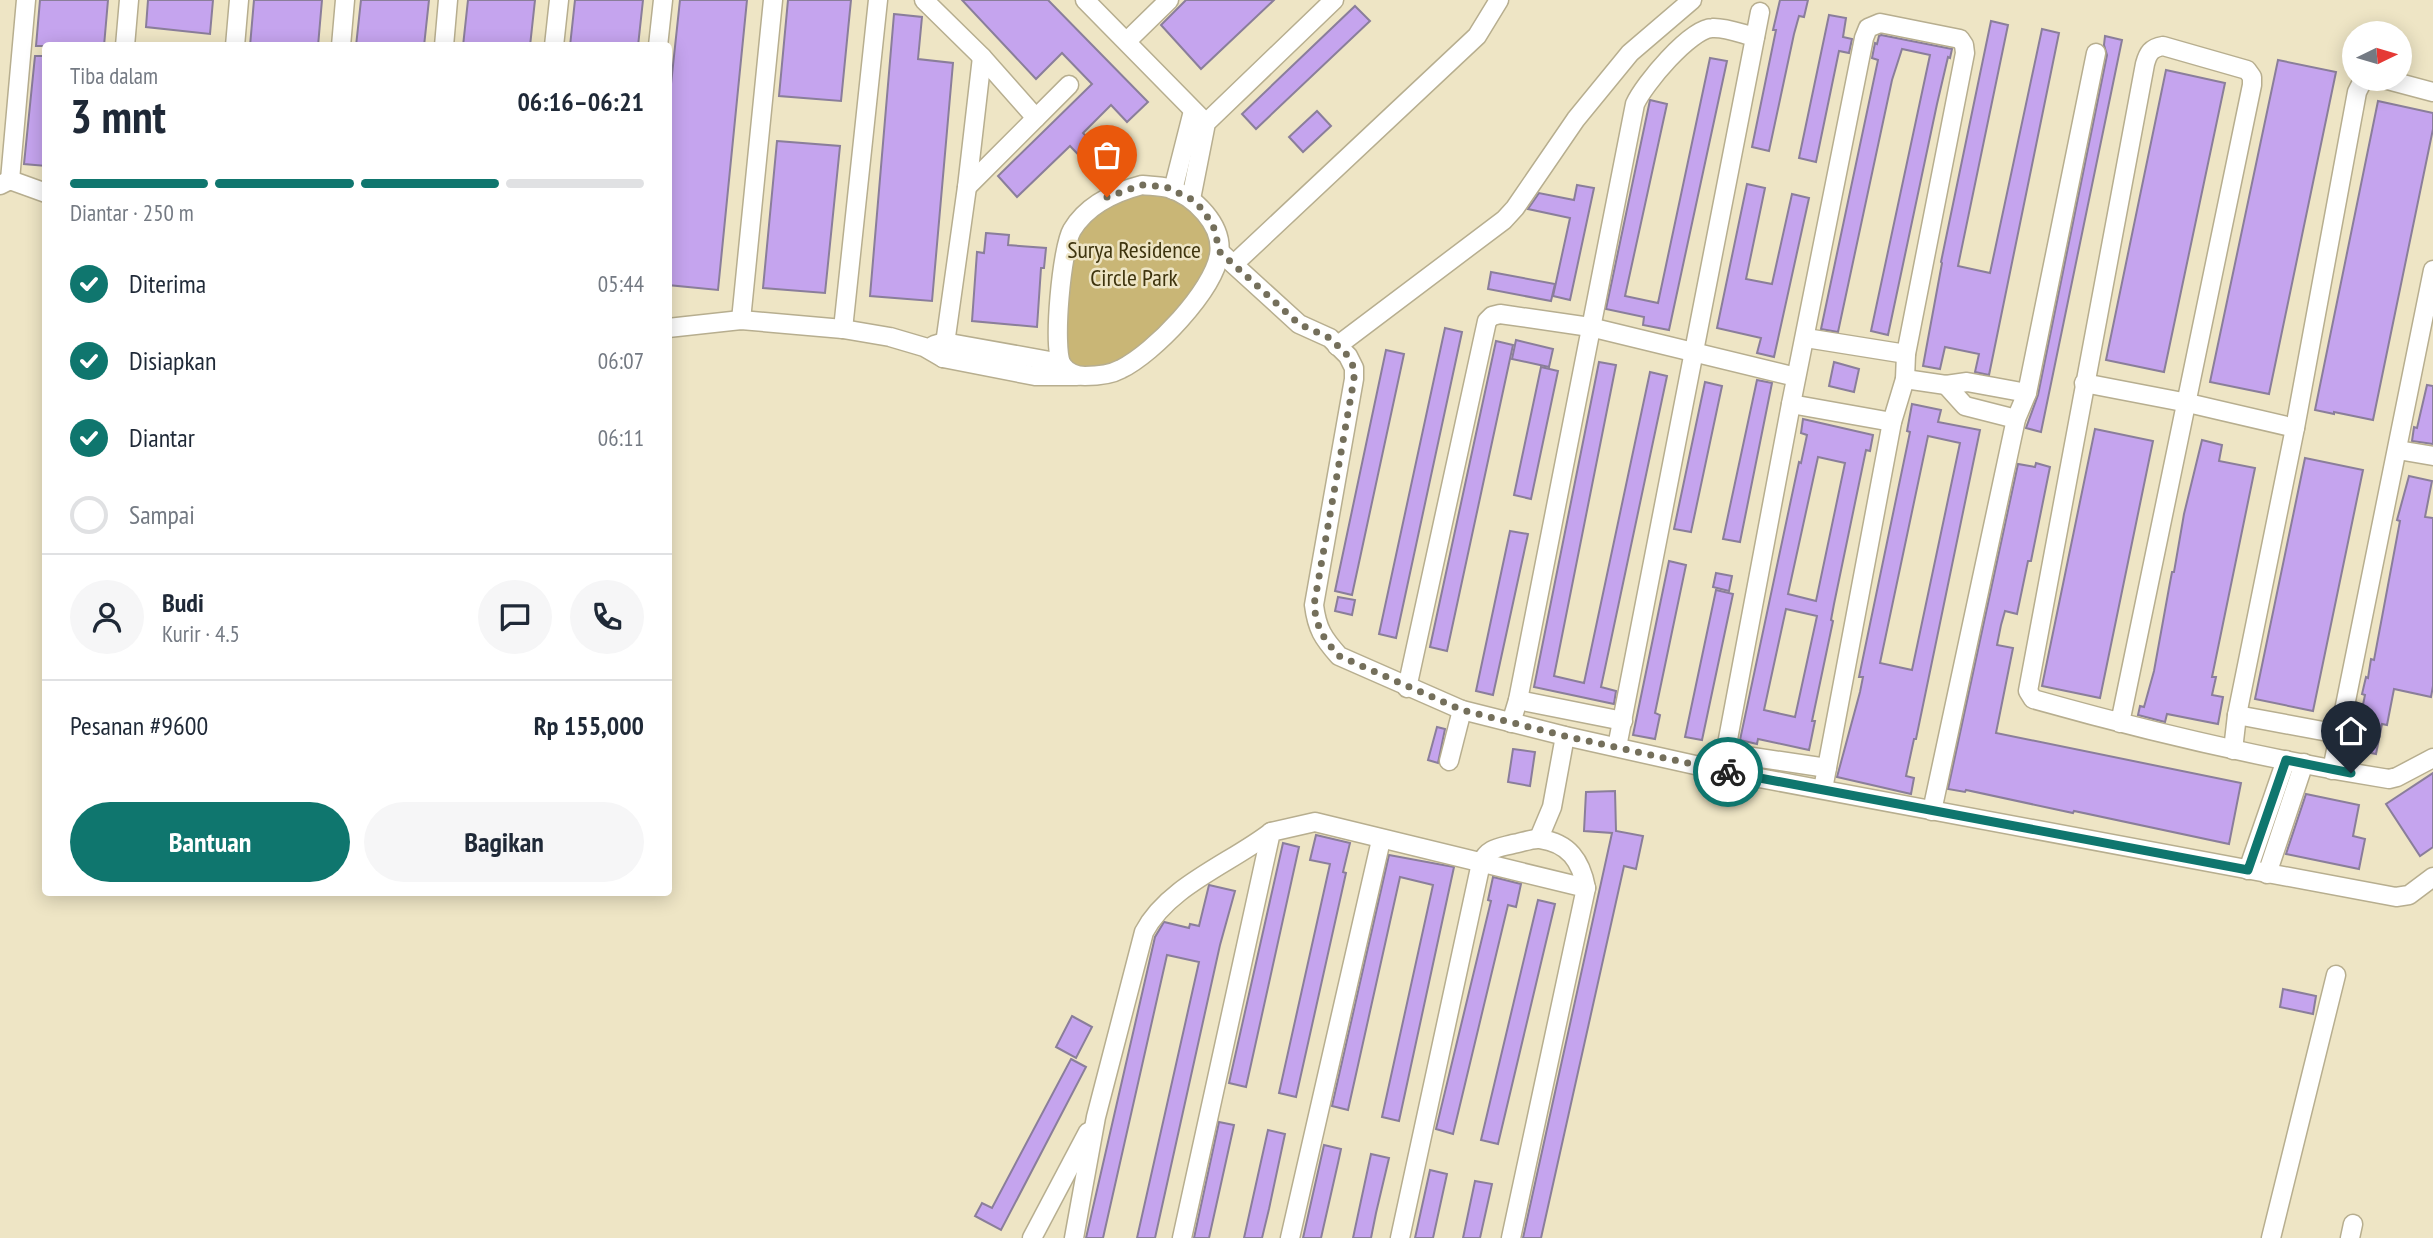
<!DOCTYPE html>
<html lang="id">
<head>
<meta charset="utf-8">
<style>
  body { margin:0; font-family:"PT Sans Narrow",sans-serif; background:#f6f6f7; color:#1f2937; height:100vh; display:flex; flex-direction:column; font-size:26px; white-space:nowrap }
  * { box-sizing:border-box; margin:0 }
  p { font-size:23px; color:#747a83 }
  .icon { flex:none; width:38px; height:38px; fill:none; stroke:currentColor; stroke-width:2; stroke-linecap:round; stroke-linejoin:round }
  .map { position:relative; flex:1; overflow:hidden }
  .drawer { position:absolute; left:42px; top:42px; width:630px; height:854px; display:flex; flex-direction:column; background:#fff; border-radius:7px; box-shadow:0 4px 18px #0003 }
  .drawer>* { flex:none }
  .needle { width:46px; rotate:85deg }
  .tools { position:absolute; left:2342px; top:21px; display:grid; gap:14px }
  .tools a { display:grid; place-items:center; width:70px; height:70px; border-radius:50%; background:#fff; box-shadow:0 4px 18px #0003; font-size:35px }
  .pin { position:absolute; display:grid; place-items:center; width:60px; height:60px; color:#fff; margin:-72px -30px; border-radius:50% 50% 50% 0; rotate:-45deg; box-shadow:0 0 7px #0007 }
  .pin .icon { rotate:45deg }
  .courier { position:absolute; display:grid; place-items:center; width:70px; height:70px; margin:-35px; border:5px solid #0f766e; border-radius:50%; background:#fff; color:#222; box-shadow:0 2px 9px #0007 }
  .head em { font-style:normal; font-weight:800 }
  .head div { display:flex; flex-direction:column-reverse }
  .head { display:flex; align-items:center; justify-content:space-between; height:119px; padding:0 28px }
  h1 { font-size:46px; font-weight:800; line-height:52px }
  .bar { display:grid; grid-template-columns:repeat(4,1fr); gap:10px 7px; align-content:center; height:84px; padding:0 28px }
  .bar i { height:9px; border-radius:5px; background:#e0e1e3 }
  .bar .on { background:#0f766e }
  .bar p { grid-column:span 4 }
  .line { display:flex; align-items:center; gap:18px; padding:0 28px; border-top:2px solid #e0e1e3 }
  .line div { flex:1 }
  .round { display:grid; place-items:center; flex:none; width:74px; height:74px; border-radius:37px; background:#f6f6f7 }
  ol { padding:0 28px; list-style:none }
  li { display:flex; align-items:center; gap:21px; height:77px }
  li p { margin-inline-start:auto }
  li .icon { padding:7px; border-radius:50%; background:#0f766e; color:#fff; stroke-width:4 }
  li:last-child { color:#747a83 }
  li i { width:38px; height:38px; border:4px solid #e0e1e3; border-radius:50% }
  .button { display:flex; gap:14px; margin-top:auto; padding:14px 28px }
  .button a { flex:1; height:80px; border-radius:42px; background:#0f766e; color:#fff; font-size:28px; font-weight:800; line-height:80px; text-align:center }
  .button a+a { background:#f6f6f7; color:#1f2937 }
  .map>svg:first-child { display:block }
  .green { fill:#c9b676 }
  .building { fill:#c5a4ee; stroke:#8a7e9a; stroke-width:2; fill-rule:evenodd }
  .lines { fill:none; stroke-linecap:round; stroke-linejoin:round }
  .street-casing { stroke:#b7ae8f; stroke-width:21 }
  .street { stroke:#fff; stroke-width:18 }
  .done { stroke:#746f5b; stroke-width:7; stroke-dasharray:0 12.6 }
  .route { stroke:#0f766e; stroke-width:9 }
  .labels { text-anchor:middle; stroke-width:5; stroke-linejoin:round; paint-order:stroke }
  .park-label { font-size:24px; fill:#3e340e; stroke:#eee5c5 }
</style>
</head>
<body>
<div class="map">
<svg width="2433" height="1238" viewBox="0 0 2433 1238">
  <rect width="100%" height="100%" fill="#eee5c5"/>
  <path class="green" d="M 1173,190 L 1218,238 L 1206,287 L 1123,368 L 1071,373 L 1058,342 L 1065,250 L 1107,197 Z"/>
  <g class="building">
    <path d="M 40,0 L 108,0 L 104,46 L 36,46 Z"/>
    <path d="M 148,0 L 213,0 L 210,34 L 146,27 Z"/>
    <path d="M 254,0 L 322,0 L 318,46 L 250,46 Z"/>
    <path d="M 361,0 L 429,0 L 424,46 L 356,46 Z"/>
    <path d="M 468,0 L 535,0 L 530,46 L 463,46 Z"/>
    <path d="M 575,0 L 643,0 L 638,46 L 570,46 Z"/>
    <path d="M 680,0 L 747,0 L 718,290 L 668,285 L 668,112 Z"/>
    <path d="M 788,0 L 851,0 L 841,101 L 779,96 Z"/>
    <path d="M 962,0 L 1048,0 L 1148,102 L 1127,122 L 1111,105 L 1083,133 L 1108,159 L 1095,172 L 1070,146 L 1017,197 L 998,176 L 1092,84 L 1062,53 L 1036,79 Z"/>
    <path d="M 1186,0 L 1274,0 L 1201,69 L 1161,25 Z"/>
    <path d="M 1780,0 L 1808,0 L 1804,17 L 1799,16 L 1794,34 L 1769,151 L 1752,147 L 1776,30 L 1773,30 Z"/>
    <path d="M 1355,6 L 1370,21 L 1256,129 L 1242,114 Z"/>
    <path d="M 894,14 L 922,17 L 918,59 L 953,63 L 932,301 L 870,296 Z"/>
    <path d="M 1829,15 L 1846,18 L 1843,37 L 1852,39 L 1849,53 L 1839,51 L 1816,162 L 1799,158 Z"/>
    <path d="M 1991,21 L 2008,25 L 1958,266 L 1990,273 L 2042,29 L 2059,33 L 1989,375 L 1975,372 L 1979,354 L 1945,347 L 1940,369 L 1923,366 L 1942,263 L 1941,262 Z"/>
    <path d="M 1881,35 L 1952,49 L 1950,58 L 1948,57 L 1937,104 L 1888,335 L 1871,331 L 1930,55 L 1902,49 L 1892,80 L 1838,332 L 1821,329 L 1878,60 L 1872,58 L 1875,43 L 1877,44 L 1879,36 Z"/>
    <path d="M 2105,36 L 2122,40 L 2041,432 L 2026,428 L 2038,395 L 2107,55 L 2104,45 Z"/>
    <path d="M 35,56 L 46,56 L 46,166 L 24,164 Z"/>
    <path d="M 1710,58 L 1727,61 L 1669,330 L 1643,325 L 1644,317 L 1606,309 L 1650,100 L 1667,104 L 1625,296 L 1658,303 Z"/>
    <path d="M 2278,60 L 2336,72 L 2269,394 L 2210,382 Z"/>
    <path d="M 2166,70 L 2225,83 L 2164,372 L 2106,360 Z"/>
    <path d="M 2378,101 L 2433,113 L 2433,129 L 2373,420 L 2334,412 L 2334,414 L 2315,410 Z"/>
    <path d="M 1317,111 L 1331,126 L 1303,152 L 1289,137 Z"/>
    <path d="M 777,141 L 840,146 L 825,293 L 763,288 Z"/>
    <path d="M 1747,184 L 1765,188 L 1746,279 L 1772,284 L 1792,194 L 1809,198 L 1774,357 L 1757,353 L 1761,338 L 1717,328 Z"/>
    <path d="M 1577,185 L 1594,188 L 1570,300 L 1553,296 L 1570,218 L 1528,209 L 1539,193 L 1574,200 Z"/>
    <path d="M 986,233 L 1009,235 L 1008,245 L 1046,248 L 1044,268 L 1041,268 L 1037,327 L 972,321 L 977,252 L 984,253 Z"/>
    <path d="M 1491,272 L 1555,284 L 1551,301 L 1488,289 Z"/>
    <path d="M 1445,328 L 1462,332 L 1396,638 L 1379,634 Z"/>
    <path d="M 1516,340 L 1553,349 L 1549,367 L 1512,359 Z"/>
    <path d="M 1496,341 L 1513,345 L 1447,651 L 1430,647 Z"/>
    <path d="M 1386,350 L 1404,354 L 1352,595 L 1335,591 Z"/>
    <path d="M 1599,362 L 1616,365 L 1554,676 L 1584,683 L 1650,372 L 1667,376 L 1601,687 L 1616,691 L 1614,704 L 1534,687 Z"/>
    <path d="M 1834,362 L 1859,369 L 1854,392 L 1829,386 Z"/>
    <path d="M 1541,367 L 1558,371 L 1531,499 L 1514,495 Z"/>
    <path d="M 1757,380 L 1772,383 L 1740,542 L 1723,539 Z"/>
    <path d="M 1705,382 L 1722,386 L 1691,532 L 1674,529 Z"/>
    <path d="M 2427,385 L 2433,386 L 2433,444 L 2412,441 L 2414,427 L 2417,428 Z"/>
    <path d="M 1912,404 L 1941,410 L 1938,422 L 1980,430 L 1916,739 L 1914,739 L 1906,776 L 1914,778 L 1911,794 L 1837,777 L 1860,692 L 1863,677 L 1859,677 L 1910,432 L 1907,431 ZM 1928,436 L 1960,443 L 1912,670 L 1880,663 Z"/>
    <path d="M 1803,419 L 1873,435 L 1870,451 L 1866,450 L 1834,604 L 1831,620 L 1833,621 L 1812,721 L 1815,721 L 1809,750 L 1758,739 L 1757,744 L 1740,740 L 1799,462 L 1801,463 L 1807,435 L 1801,433 ZM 1818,457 L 1845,463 L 1816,601 L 1788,594 ZM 1786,609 L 1817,616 L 1795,717 L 1764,710 Z"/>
    <path d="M 2095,429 L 2153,441 L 2100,698 L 2042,686 Z"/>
    <path d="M 2202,440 L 2222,445 L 2219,461 L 2255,468 L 2212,677 L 2216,677 L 2212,695 L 2223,697 L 2218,724 L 2167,714 L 2165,722 L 2138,715 L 2140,706 L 2144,707 L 2154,671 L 2169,588 L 2172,572 L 2174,572 L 2184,514 Z"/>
    <path d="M 2305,458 L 2363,470 L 2313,711 L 2255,699 Z"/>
    <path d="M 2036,463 L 2050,467 L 2031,561 L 2028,561 L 2017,614 L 2005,611 L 2001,625 L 1997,645 L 2013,648 L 1996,733 L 2241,783 L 2229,844 L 2074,811 L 2073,813 L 1966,790 L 1965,792 L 1948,789 L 2018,464 L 2035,467 Z"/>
    <path d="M 2409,476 L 2432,481 L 2425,517 L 2433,518 L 2433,686 L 2431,697 L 2394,689 L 2387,725 L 2382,724 L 2376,754 L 2351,749 L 2356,723 L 2359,724 L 2365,695 L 2362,694 L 2366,677 L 2368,678 L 2371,659 L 2374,660 L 2400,521 L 2397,520 Z"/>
    <path d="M 1510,531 L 1528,534 L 1493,695 L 1476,691 Z"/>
    <path d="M 1669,561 L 1686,565 L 1655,713 L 1660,715 L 1655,739 L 1633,735 Z"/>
    <path d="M 1716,573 L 1732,576 L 1729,591 L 1713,587 Z"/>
    <path d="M 1716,590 L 1733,594 L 1702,740 L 1685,737 Z"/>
    <path d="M 1338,597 L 1355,600 L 1352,615 L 1335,611 Z"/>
    <path d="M 1437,727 L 1445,729 L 1438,763 L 1428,760 Z"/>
    <path d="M 1513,749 L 1535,752 L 1530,786 L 1508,782 Z"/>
    <path d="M 2433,773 L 2433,847 L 2420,856 L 2386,804 Z"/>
    <path d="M 1615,791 L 1616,831 L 1643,836 L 1636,869 L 1624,866 L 1541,1238 L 1523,1238 L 1612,833 L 1584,831 L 1586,792 Z"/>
    <path d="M 2306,794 L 2359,805 L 2353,836 L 2365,839 L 2359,869 L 2286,854 Z"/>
    <path d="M 1316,835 L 1350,843 L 1343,872 L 1346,873 L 1296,1097 L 1279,1093 L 1330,864 L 1310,860 Z"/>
    <path d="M 1283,843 L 1299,847 L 1246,1087 L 1229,1083 Z"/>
    <path d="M 1389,855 L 1454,867 L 1399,1121 L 1382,1117 L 1433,885 L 1400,877 L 1348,1110 L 1332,1106 Z"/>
    <path d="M 1493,877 L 1521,884 L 1516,907 L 1508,905 L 1453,1134 L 1436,1129 L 1491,901 L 1488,900 Z"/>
    <path d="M 1209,885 L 1235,891 L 1220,945 L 1155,1238 L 1137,1238 L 1199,962 L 1167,955 L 1103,1238 L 1086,1238 L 1155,937 L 1164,922 L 1189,928 L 1190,924 L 1199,926 Z"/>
    <path d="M 1538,900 L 1555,904 L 1498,1144 L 1481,1140 Z"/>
    <path d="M 2283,989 L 2316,996 L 2313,1014 L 2280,1007 Z"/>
    <path d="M 1072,1016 L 1092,1027 L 1076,1058 L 1056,1047 Z"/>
    <path d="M 1071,1059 L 1086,1067 L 1001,1230 L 975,1216 L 982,1203 L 992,1208 Z"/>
    <path d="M 1219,1122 L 1234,1125 L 1209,1238 L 1194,1238 Z"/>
    <path d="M 1268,1130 L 1285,1134 L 1269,1209 L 1262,1238 L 1244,1238 Z"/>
    <path d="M 1324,1145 L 1341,1149 L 1338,1163 L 1321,1238 L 1303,1238 Z"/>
    <path d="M 1371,1154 L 1389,1158 L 1376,1213 L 1371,1238 L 1353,1238 Z"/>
    <path d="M 1430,1170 L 1447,1174 L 1433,1238 L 1415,1238 Z"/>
    <path d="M 1475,1181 L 1492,1184 L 1480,1238 L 1463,1238 Z"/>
  </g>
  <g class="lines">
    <g class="street-casing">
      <g id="street">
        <path d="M 924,0 L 982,57 L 1036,118"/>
        <path d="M 1085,0 L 1206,123"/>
        <path d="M 1127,41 L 1169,0"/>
        <path d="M 125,46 L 129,0"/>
        <path d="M 235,46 L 239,0"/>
        <path d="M 341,46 L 345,0"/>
        <path d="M 444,46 L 448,0"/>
        <path d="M 554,46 L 559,0"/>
        <path d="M 658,46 L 663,0"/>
        <path d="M 2384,79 L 2433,92"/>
        <path d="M 10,180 L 26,0"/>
        <path d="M 0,185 L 10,180 L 46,193"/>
        <path d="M 1142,185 C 1150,186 1160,186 1168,188 C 1194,196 1224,225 1219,255 C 1213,291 1154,353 1121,369 C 1110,375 1098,376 1085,376 C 1076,376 1068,373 1062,365 C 1052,348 1062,247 1072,230 C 1087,205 1115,192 1142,185 Z"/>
        <path d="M 967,187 L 1069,85"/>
        <path d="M 1173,190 L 1193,111"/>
        <path d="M 1191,199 L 1206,123 L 1334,0"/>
        <path d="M 1220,252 L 1299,324 L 1330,338 L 1348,356 L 1354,368 L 1354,379 L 1314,605 C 1317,629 1323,638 1339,656 L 1462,710 L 1565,736 L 1722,771 L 2396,897 L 2409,895 L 2433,877"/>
        <path d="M 1234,264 L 1477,36 L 1499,0"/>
        <path d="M 741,320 L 773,0"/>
        <path d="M 668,328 L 741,320 L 843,329 L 890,337 L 924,347 L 943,358 L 1035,376 L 1077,376"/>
        <path d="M 843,329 L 878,0"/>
        <path d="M 1806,338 L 1906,354"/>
        <path d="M 934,345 L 944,342 L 1061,363"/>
        <path d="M 1337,346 L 1504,220 L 1515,208 L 1576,119 L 1630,53 L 1692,0"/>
        <path d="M 943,358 L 967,187 L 982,57"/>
        <path d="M 1905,379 L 1946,385 L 1967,382 L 2027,393"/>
        <path d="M 2084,383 L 2188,403 L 2295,428"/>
        <path d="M 1946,385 L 1965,406 L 2016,419"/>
        <path d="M 1791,404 L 1892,422"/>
        <path d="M 2398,450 L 2433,456"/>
        <path d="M 1407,688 L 1487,321 L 1492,316 L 1500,314 L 1590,327 L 1796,377"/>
        <path d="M 1518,700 L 1623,721"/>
        <path d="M 2237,715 L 2339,734"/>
        <path d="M 1511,723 L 1518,700 L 1635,104 C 1644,84 1690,29 1712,28 C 1726,27 1742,34 1755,37"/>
        <path d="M 2120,723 L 2252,85 L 2252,77 L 2247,70 L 2163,46 C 2151,48 2148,53 2145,64 L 2028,691 L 2033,699 C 2150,732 2269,760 2389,779 L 2397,777 L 2433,758"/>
        <path d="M 1617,747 L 1760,12"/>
        <path d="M 2233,750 L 2237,715 L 2295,428 L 2357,92 L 2361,84 L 2367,79"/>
        <path d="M 1726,753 L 1827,768"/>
        <path d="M 1449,761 L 1462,710"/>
        <path d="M 2332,770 L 2433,270"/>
        <path d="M 1722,771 L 1791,404 L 1864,38 L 1868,28 L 1880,23 L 1960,39 L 1964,45 L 1965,53 L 1906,354 L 1905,379 L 1892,422 L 1823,789"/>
        <path d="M 1932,811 L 2016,419 L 2027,393 L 2096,53"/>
        <path d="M 1539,838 L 1552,807 L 1565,736"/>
        <path d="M 2248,870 L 2286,760"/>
        <path d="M 2267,874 L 2304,763"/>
        <path d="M 1032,1238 L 1088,1132"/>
        <path d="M 1074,1238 L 1096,1117 L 1144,932 C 1168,886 1231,863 1271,832"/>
        <path d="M 1182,1238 L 1271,832 L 1315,822 L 1586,888 L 1511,1238"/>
        <path d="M 1290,1238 L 1381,840"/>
        <path d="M 1400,1238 L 1481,863 C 1488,848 1498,848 1513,844 C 1521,843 1532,838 1540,839 C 1569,843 1581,861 1586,888"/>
        <path d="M 2271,1238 L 2336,975"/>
        <path d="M 2350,1238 L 2353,1224"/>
      </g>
    </g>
    <use href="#street" class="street"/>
  </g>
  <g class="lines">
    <path class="done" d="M 1107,197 L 1142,185 L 1166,187 L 1191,199 L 1201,208 L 1213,225 L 1220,252 L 1299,324 L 1330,338 L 1348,356 L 1354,368 L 1354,379 L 1314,605 C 1317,629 1323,638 1339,656 L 1462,710 L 1565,736 L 1728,772"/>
    <path class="route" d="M 1728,772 L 2248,870 L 2286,760 L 2351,773"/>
  </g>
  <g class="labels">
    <g class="park-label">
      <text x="1134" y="258">Surya Residence<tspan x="1134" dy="28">Circle Park</tspan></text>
    </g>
  </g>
</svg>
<div class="tools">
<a><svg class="needle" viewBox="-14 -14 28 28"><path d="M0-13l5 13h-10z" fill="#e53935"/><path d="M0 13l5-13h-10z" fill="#747a83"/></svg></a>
</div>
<div class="pin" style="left:1107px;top:197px;background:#ea580c"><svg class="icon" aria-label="bag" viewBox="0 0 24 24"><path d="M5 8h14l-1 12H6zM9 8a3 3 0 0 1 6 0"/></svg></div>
<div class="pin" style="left:2351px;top:773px;background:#1f2937"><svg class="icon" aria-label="home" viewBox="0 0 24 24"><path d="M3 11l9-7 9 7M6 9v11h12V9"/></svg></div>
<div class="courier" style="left:1728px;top:772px"><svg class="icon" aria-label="bike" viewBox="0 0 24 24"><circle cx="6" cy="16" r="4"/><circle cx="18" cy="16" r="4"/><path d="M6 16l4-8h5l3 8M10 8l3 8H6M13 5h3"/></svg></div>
<section class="drawer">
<div class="head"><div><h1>3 mnt</h1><p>Tiba dalam</p></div><em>06:16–06:21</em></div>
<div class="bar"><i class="on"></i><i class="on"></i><i class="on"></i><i></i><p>Diantar · 250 m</p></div>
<ol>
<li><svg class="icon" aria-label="check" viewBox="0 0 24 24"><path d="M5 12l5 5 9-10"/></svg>Diterima<p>05:44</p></li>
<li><svg class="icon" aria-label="check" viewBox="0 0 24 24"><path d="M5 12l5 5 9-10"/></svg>Disiapkan<p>06:07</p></li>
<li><svg class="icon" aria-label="check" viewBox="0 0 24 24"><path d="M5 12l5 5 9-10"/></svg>Diantar<p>06:11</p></li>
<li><i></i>Sampai</li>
</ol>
<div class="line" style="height:126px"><a class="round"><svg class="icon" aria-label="person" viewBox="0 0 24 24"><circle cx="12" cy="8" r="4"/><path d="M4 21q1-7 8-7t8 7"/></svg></a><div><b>Budi</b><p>Kurir · 4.5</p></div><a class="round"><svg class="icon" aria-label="chat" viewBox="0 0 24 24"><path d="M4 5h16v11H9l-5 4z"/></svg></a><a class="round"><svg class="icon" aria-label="phone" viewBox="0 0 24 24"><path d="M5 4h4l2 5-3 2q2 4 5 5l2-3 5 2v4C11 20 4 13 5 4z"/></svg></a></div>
<div class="line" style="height:91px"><div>Pesanan #9600</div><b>Rp 155,000</b></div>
<div class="button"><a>Bantuan</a><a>Bagikan</a></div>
</section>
</div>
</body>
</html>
